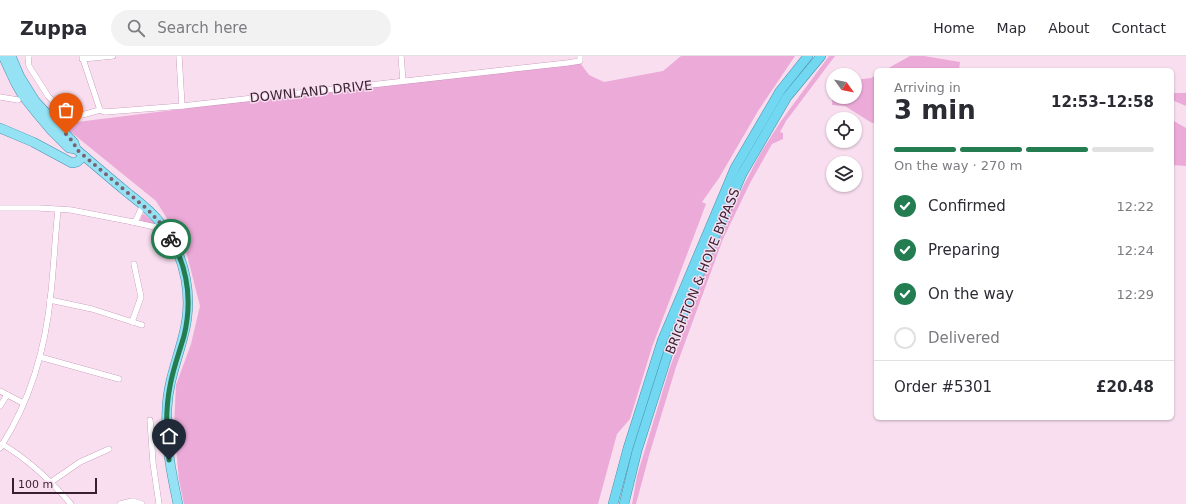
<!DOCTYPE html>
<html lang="en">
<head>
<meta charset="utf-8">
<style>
  body { margin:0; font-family:"DejaVu Sans",sans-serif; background:#f2f2f3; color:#2b2b33; height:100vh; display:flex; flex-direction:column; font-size:15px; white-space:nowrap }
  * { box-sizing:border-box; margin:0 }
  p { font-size:13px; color:#7c7c81 }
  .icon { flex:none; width:22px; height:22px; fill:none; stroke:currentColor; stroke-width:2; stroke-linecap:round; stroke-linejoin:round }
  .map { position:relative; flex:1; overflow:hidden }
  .drawer { position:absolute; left:874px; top:12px; width:300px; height:352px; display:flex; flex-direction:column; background:#fff; border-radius:6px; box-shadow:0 1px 3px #0004 }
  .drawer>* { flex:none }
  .needle { width:26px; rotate:123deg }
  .buttons { position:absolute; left:826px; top:12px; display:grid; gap:8px }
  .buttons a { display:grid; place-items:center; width:36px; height:36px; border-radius:50%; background:#fff; box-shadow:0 1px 3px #0004; font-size:20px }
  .scale { position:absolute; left:12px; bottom:10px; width:85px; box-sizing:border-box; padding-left:4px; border:2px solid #371f30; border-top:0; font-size:11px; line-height:14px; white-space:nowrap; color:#371f30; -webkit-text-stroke:3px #f8deef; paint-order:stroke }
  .pin { position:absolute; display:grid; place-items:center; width:34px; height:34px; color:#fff; margin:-41px -17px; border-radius:50% 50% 50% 0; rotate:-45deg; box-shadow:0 0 4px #0007 }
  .pin .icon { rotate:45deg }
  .courier { position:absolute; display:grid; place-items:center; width:40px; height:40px; margin:-20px; border:3px solid #247c51; border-radius:50%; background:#fff; color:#222; box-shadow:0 1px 5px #0007 }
  .summary em { font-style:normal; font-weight:700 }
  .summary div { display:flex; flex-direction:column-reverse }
  .summary { display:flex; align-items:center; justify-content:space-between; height:68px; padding:0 20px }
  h1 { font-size:26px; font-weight:700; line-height:30px }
  .bar { display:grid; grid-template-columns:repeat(4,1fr); gap:6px 4px; align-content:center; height:48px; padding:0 20px }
  .bar i { height:5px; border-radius:3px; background:#e1e1e2 }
  .bar .on { background:#247c51 }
  .bar p { grid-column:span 4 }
  .line { display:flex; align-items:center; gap:10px; padding:0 20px; border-top:1px solid #e1e1e2 }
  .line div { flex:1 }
  ol { padding:0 20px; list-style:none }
  li { display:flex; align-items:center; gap:12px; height:44px }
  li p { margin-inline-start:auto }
  li .icon { padding:4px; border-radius:50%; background:#247c51; color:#fff; stroke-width:4 }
  li:last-child { color:#7c7c81 }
  li i { width:22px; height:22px; border:2px solid #e1e1e2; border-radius:50% }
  header { display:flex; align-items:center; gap:24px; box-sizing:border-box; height:56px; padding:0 20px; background:#fff; border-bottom:1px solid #e1e1e2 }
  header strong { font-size:19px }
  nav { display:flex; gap:22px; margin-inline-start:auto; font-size:14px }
  .search { width:280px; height:36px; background:#f2f2f3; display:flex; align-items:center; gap:10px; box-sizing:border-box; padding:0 14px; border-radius:22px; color:#7c7c81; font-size:15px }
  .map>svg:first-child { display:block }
  .green { fill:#ebaad8 }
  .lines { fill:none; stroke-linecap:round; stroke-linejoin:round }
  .minor-casing { stroke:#b67ca6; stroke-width:6 }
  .primary-casing { stroke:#4691ac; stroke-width:10 }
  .trunk-casing { stroke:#4691ac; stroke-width:10 }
  .minor { stroke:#fff; stroke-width:5.5 }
  .primary { stroke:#95e2f5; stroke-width:9 }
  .trunk { stroke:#72d8f2; stroke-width:9 }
  .done { stroke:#7b6273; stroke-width:4; stroke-dasharray:0 7.2 }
  .route { stroke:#247c51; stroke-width:5 }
  .labels { text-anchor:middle; stroke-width:3; stroke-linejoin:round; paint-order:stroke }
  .street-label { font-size:13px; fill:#371f30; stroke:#f8deef }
</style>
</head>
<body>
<header>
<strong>Zuppa</strong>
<div class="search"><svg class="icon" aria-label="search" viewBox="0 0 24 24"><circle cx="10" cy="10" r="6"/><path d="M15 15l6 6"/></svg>Search here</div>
<nav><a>Home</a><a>Map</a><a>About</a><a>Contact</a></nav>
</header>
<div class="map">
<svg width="1186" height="448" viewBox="0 0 1186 448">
  <rect width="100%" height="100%" fill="#f8deef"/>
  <g class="green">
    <path d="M 681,0 L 795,0 L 758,55 L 719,122 L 702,146 L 706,148 L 652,291 L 630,363 L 617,378 L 598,448 L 184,448 L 179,424 L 174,370 L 176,329 L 191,288 L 200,250 L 185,191 L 156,145 L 61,68 L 578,4 L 589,19 L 604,26 L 663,15 Z"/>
    <path d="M 829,0 L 835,0 L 786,65 L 780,76 L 783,77 L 783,83 L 772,88 L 750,127 L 723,183 L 676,311 L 650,396 L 636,448 L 632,448 L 637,420 L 669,314 L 706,214 L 737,142 L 760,98 L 781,65 Z"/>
    <path d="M 910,0 L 924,0 L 960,6 L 959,14 L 885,14 Z"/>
    <path d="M 876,19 L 876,67 L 872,67 L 845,50 L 832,49 L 833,30 L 833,41 L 855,41 L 855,24 L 871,22 Z"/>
    <path d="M 1172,37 L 1186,37 L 1186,50 L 1172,44 Z"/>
    <path d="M 1172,64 L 1186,72 L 1186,110 L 1172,109 Z"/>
    <path d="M 144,158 L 153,166 L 153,168 L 140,165 L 142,159 Z"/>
  </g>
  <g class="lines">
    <g class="minor-casing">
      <g id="minor">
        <path d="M 29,0 L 28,1 L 29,10 L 48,40 L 61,54 L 82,59 L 100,54"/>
        <path d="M 82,0 L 100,54 L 105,56 L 182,50 L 567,7 L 580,5 L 580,0"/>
        <path d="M 179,0 L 182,50"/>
        <path d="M 401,0 L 403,25"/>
        <path d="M 82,3 L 113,0"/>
        <path d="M 0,41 L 18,44"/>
        <path d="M 0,152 L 39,152 L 71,154 L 133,166 L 136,164 L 143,149"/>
        <path d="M 133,166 L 155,171 L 162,169"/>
        <path d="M 50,244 L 92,253 L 142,269"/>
        <path d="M 132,266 L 141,241 L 134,208"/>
        <path d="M 40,301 L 119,323"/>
        <path d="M 0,335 L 23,347"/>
        <path d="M 0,350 L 7,339"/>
        <path d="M 150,364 L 153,407 L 159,448"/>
        <path d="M 2,388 C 29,404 51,425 71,448"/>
        <path d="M 0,392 C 30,346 46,290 51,236 C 54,209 55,181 58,154"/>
        <path d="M 51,426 L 80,406 L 109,393"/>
        <path d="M 120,448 L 132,445 L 142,448"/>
      </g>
    </g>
    <g class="primary-casing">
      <g id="primary">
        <path d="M 3,0 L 15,26 L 23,40 L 35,55 L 51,74 L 69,92 L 76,93"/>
        <path d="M 11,0 L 20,21 L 35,45 L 74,87 L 76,93 C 93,108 111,123 129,138 C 141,147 153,157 162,169 C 186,201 194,242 183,281 C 177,305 168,327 167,352 C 165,385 171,416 178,448"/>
        <path d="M 0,72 L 33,86 L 72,107 L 77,106 L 84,100"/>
      </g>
    </g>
    <g class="trunk-casing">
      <g id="trunk">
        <path d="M 613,448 L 628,392 L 662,285 L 735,112 L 780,35 L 808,0"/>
        <path d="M 624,448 L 637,395 L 671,288 L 709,194 L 742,118 L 787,41 L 821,0"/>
      </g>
    </g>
    <use href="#minor" class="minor"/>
    <use href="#primary" class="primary"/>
    <use href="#trunk" class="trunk"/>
  </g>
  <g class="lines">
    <path class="done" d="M 66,78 L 74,87 L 76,93 L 147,153 L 162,169 L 171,183"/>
    <path class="route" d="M 169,404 C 166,379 165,355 170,330 C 173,313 179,297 184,280 C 192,247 188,213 171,183"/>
  </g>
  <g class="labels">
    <g class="street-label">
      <text transform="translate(311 35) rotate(-6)" y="5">DOWNLAND DRIVE</text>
      <text transform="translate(702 215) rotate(-68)" y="5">BRIGHTON &amp; HOVE BYPASS</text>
    </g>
  </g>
</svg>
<div class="buttons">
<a><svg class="needle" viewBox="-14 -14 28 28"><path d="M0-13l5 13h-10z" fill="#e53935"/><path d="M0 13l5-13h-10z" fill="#7c7c81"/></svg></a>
<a><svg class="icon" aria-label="locate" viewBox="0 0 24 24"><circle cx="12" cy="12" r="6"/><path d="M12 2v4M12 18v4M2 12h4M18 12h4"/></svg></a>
<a><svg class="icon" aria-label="layers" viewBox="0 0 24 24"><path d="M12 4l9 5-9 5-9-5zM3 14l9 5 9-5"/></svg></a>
</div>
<div class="scale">100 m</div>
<div class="pin" style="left:66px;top:78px;background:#ea580c"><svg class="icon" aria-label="bag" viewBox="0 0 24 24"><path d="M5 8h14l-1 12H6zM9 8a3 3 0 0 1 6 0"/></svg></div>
<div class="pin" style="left:169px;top:404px;background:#1f2937"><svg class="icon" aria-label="home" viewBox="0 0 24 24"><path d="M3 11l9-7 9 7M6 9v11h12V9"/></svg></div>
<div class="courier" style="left:171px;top:183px"><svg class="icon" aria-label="bike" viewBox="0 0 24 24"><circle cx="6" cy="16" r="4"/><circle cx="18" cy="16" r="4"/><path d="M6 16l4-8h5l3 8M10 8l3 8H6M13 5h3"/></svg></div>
<section class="drawer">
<div class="summary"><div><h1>3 min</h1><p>Arriving in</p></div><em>12:53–12:58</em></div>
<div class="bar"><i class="on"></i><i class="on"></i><i class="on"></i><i></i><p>On the way · 270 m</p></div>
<ol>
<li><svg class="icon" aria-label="check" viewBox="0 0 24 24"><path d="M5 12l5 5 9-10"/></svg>Confirmed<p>12:22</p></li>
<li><svg class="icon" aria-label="check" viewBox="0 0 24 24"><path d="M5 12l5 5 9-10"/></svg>Preparing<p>12:24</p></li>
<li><svg class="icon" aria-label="check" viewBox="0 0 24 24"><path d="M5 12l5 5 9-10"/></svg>On the way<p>12:29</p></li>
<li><i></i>Delivered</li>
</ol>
<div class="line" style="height:52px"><div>Order #5301</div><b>£20.48</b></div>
</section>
</div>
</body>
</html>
